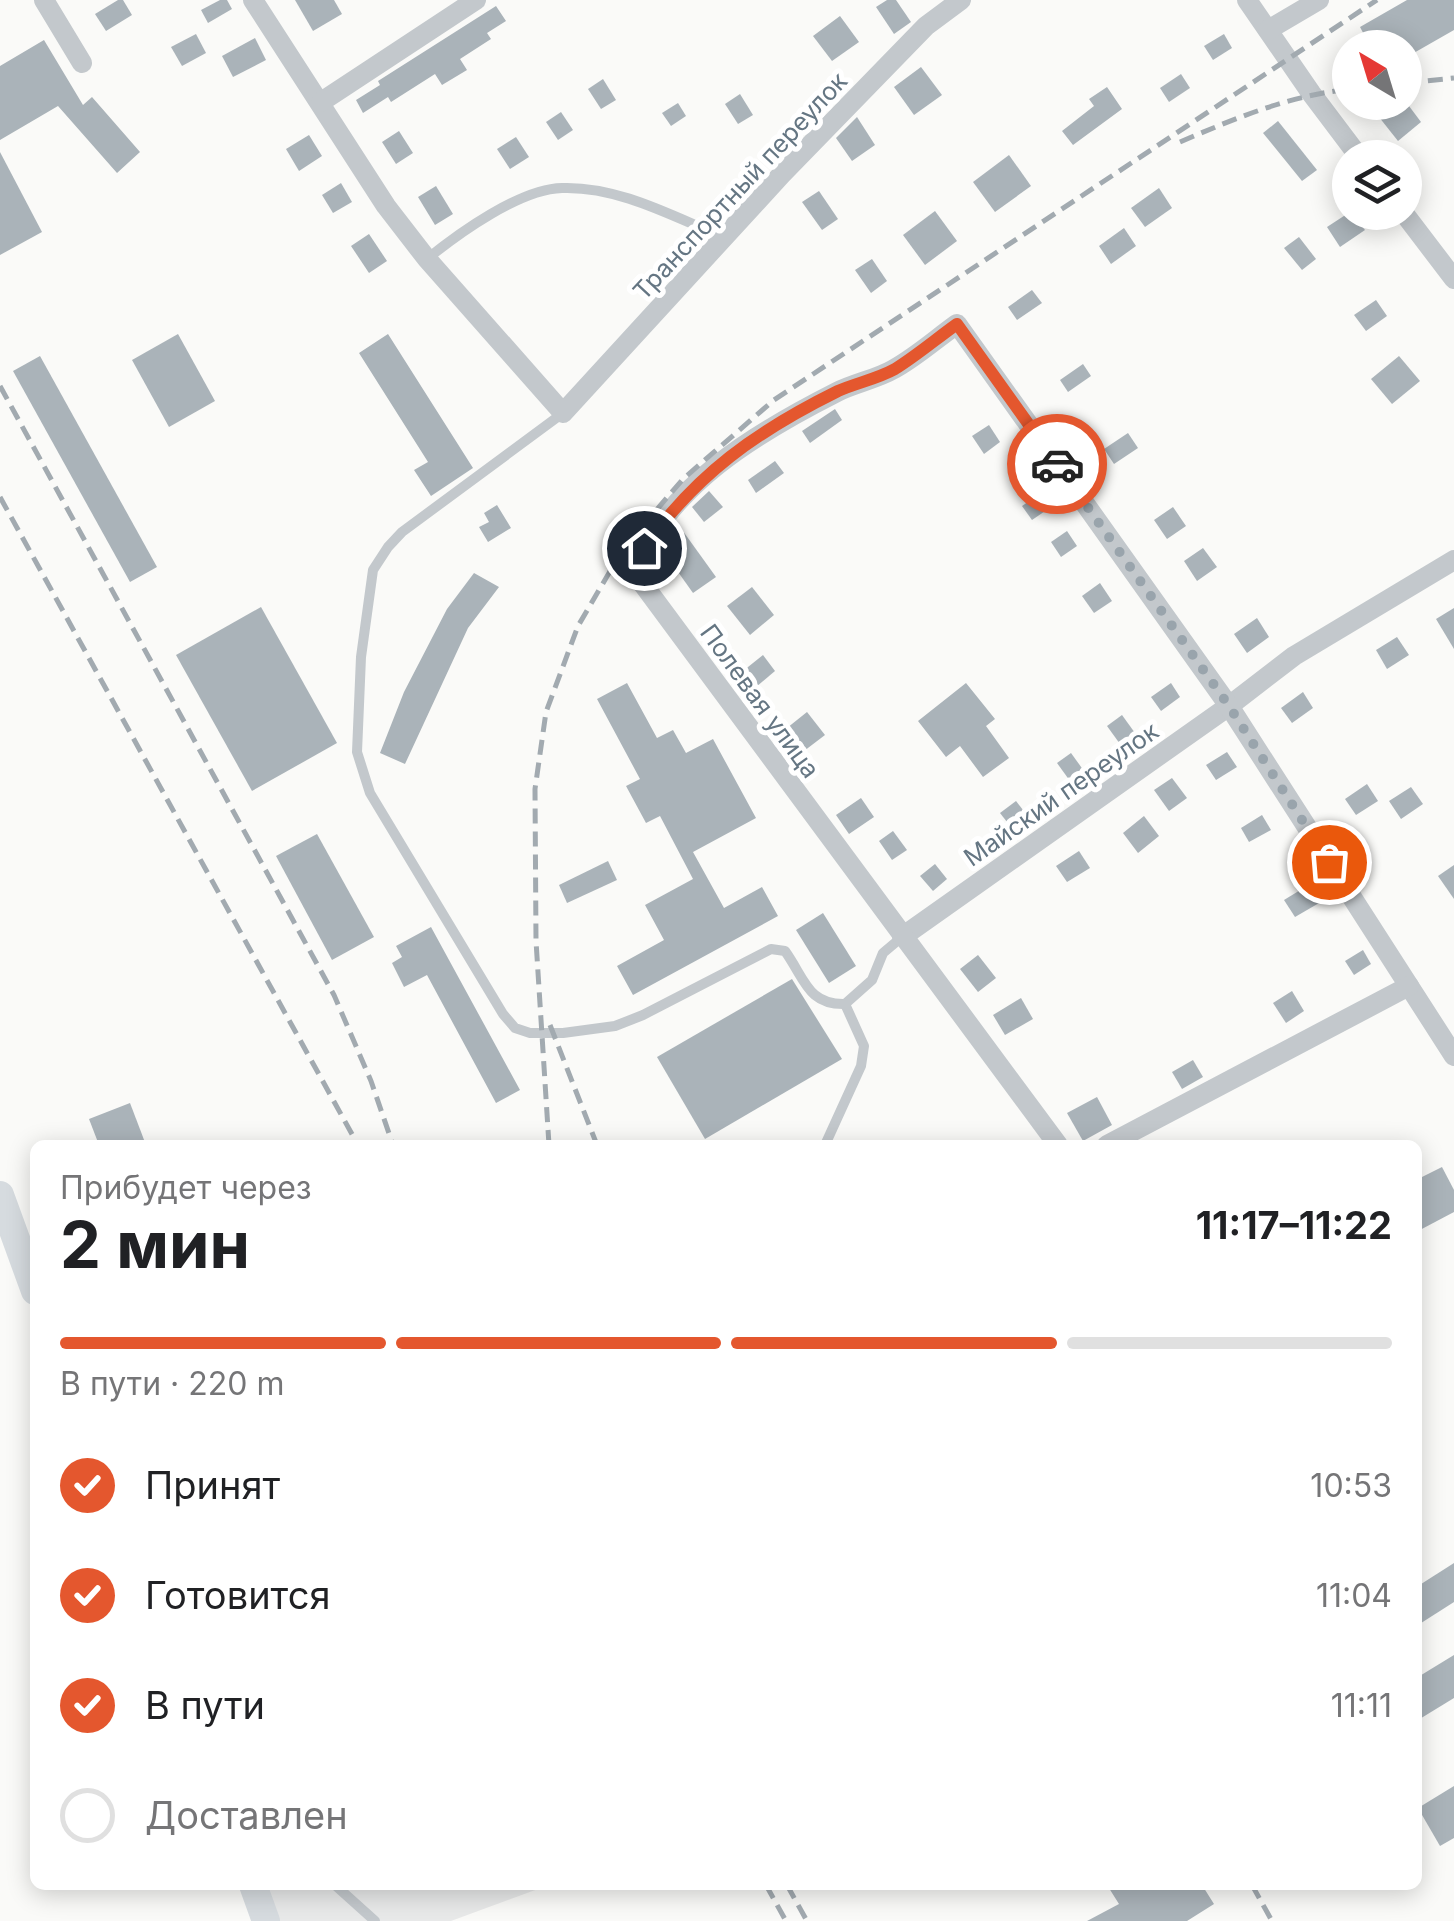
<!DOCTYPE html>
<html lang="ru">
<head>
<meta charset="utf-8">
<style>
  body { margin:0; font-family:Inter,sans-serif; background:#f6f6f6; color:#202124; height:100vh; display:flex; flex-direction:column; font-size:38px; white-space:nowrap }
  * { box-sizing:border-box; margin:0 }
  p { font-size:32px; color:#757577 }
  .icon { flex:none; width:55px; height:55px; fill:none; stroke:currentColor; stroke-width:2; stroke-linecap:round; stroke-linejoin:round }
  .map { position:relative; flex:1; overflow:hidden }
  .side { position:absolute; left:30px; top:1140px; width:1392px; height:750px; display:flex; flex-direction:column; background:#fff; border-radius:15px; box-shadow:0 5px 25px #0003 }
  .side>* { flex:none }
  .needle { width:65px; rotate:322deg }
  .tools { position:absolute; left:1332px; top:30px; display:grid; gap:20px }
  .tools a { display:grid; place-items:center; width:90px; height:90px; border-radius:50%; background:#fff; box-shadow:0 5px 25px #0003; font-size:50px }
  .pin { position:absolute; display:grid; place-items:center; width:85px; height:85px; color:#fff; margin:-42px; border:5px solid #fff; border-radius:50%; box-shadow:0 2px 10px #0007 }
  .courier { position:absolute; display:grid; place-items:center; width:100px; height:100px; margin:-50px; border:8px solid #e4572e; border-radius:50%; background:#fff; color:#222; box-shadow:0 2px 12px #0007 }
  .overview em { font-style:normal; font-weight:700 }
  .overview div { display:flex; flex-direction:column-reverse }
  .overview { display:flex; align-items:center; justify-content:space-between; height:170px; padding:0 30px }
  h1 { font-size:65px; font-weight:700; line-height:75px }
  .bar { display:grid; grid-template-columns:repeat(4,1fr); gap:15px 10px; align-content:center; height:120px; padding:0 30px }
  .bar i { height:12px; border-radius:8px; background:#e0e0e0 }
  .bar .on { background:#e4572e }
  .bar p { grid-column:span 4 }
  ol { padding:0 30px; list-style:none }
  li { display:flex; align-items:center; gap:30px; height:110px }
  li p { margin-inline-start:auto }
  li .icon { padding:10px; border-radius:50%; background:#e4572e; color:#fff; stroke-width:4 }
  li:last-child { color:#757577 }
  li i { width:55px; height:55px; border:5px solid #e0e0e0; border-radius:50% }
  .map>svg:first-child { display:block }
  .built { fill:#e8e9e9 }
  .building { fill:#aab3b9 }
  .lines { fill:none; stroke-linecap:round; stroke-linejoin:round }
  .service { stroke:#c3c8cc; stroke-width:10 }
  .minor { stroke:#c3c8cc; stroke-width:20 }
  .secondary { stroke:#d6dbdf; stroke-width:28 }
  .rail { stroke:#a2aab0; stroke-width:5; stroke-dasharray:15 8; stroke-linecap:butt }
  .done { stroke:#99a4ac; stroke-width:10; stroke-dasharray:0 18 }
  .route { stroke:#e4572e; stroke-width:12 }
  .labels { text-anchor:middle; stroke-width:10; stroke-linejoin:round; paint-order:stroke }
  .street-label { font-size:25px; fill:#657683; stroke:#fff }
</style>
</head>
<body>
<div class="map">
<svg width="1454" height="1921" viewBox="0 0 1454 1921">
  <rect width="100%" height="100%" fill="#fafaf8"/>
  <path class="built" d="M 267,1885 L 549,1885 L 451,1921 L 280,1921 Z"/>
  <g class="building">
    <path d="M 118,0 L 123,0 L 132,15 L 106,31 L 95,14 Z"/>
    <path d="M 220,0 L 227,0 L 232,9 L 208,23 L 201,10 Z"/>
    <path d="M 295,0 L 334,0 L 342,14 L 313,31 Z"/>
    <path d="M 887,0 L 896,0 L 911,22 L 894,34 L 876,7 Z"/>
    <path d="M 1407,0 L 1454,0 L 1454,30 L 1405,58 L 1405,48 L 1371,48 L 1360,27 Z"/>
    <path d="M 496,6 L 506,21 L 487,33 L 491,39 L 460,59 L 467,70 L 442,85 L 435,74 L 391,102 L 388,97 L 363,113 L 356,100 L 380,85 L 378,81 Z"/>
    <path d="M 840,16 L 859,42 L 832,61 L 813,36 Z"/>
    <path d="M 196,34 L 206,53 L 182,66 L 171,47 Z"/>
    <path d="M 1224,34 L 1232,48 L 1213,60 L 1204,46 Z"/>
    <path d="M 255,38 L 266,60 L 233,77 L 222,56 Z"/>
    <path d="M 44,40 L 83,105 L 92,97 L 140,152 L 117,173 L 58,106 L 0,140 L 0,66 Z"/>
    <path d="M 921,67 L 942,95 L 914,115 L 894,87 Z"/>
    <path d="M 1181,74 L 1190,88 L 1169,102 L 1160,88 Z"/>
    <path d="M 603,79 L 616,100 L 601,109 L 588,89 Z"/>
    <path d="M 1107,87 L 1122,109 L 1073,145 L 1062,131 L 1094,106 L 1089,99 Z"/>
    <path d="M 740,94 L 753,115 L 738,124 L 725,104 Z"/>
    <path d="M 1387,102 L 1406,102 L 1421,122 L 1398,141 L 1375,112 Z"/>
    <path d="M 678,103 L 686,116 L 671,126 L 662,113 Z"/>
    <path d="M 561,112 L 573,130 L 558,140 L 546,122 Z"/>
    <path d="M 857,117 L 875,145 L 852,161 L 836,138 Z"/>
    <path d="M 1278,121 L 1317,170 L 1302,181 L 1263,133 Z"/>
    <path d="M 399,131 L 413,153 L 396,164 L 382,142 Z"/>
    <path d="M 309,135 L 322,156 L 299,171 L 286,149 Z"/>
    <path d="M 516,137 L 529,157 L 510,169 L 497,149 Z"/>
    <path d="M 0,152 L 42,232 L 0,255 Z"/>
    <path d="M 1009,155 L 1031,186 L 995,212 L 973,182 Z"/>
    <path d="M 341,183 L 352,202 L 333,213 L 322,195 Z"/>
    <path d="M 436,186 L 453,214 L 435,225 L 418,197 Z"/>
    <path d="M 1159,188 L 1172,208 L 1145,227 L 1131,208 Z"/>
    <path d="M 819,191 L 838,219 L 822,230 L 802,202 Z"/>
    <path d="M 935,211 L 957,241 L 925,265 L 903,235 Z"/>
    <path d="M 1350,212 L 1365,230 L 1340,247 L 1327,227 Z"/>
    <path d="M 1124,228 L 1136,246 L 1111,264 L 1099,246 Z"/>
    <path d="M 369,234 L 387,261 L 369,273 L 351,246 Z"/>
    <path d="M 1299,237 L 1316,259 L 1302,270 L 1284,248 Z"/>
    <path d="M 872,259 L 887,281 L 871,293 L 855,270 Z"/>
    <path d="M 1032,290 L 1042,303 L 1017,320 L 1008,307 Z"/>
    <path d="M 1376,300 L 1387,316 L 1366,331 L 1354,315 Z"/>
    <path d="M 178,334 L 215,401 L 169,427 L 132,360 Z"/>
    <path d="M 388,334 L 473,468 L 431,496 L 414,470 L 428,462 L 359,353 Z"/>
    <path d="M 40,356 L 157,567 L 130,582 L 13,371 Z"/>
    <path d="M 1399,356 L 1420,381 L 1392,404 L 1371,379 Z"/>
    <path d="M 1083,364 L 1091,376 L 1068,392 L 1060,380 Z"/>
    <path d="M 835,409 L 842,420 L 810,443 L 802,431 Z"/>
    <path d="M 989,425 L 1000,442 L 984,454 L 972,436 Z"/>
    <path d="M 1128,433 L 1138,448 L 1114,464 L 1104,449 Z"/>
    <path d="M 775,461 L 784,473 L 756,493 L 748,480 Z"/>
    <path d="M 709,491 L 723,507 L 704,522 L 692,507 Z"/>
    <path d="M 1044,491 L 1054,505 L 1032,520 L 1022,506 Z"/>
    <path d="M 497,505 L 511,528 L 488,542 L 479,527 L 489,522 L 484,513 Z"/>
    <path d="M 1173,507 L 1186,526 L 1167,539 L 1154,520 Z"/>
    <path d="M 680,527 L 716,577 L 693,593 L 661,548 Z"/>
    <path d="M 1067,531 L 1077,546 L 1061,557 L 1051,542 Z"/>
    <path d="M 1203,548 L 1217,567 L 1197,581 L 1184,561 Z"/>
    <path d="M 474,573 L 499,587 L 468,628 L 405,764 L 380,753 L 404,692 L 447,609 Z"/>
    <path d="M 1100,583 L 1112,601 L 1094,613 L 1082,596 Z"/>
    <path d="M 752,587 L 774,615 L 750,635 L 727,606 Z"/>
    <path d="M 261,607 L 337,743 L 252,791 L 176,655 Z"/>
    <path d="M 1454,608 L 1454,649 L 1436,619 Z"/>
    <path d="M 1257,618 L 1269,637 L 1247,653 L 1234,634 Z"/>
    <path d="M 1397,637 L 1409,655 L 1387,669 L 1376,650 Z"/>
    <path d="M 763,655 L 775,671 L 756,687 L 743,671 Z"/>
    <path d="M 627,683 L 657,738 L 673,730 L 686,753 L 713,739 L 756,818 L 693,852 L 724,908 L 762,887 L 778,916 L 633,995 L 617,966 L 664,940 L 645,905 L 693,879 L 660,816 L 646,823 L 626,786 L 640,779 L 597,699 Z"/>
    <path d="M 966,683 L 995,719 L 986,726 L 1009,758 L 983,777 L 960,746 L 946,757 L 918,721 Z"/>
    <path d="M 1171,683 L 1180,697 L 1161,711 L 1151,697 Z"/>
    <path d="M 1303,692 L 1313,708 L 1292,723 L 1281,708 Z"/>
    <path d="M 807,712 L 825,735 L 804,751 L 787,728 Z"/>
    <path d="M 1122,715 L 1135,733 L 1120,744 L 1107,726 Z"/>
    <path d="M 1227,752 L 1237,767 L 1216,780 L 1206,765 Z"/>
    <path d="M 1071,753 L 1084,771 L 1070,781 L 1057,763 Z"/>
    <path d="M 1172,778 L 1187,798 L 1169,811 L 1154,790 Z"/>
    <path d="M 1367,784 L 1378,801 L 1356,815 L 1345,799 Z"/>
    <path d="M 1411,787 L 1423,804 L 1401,819 L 1389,801 Z"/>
    <path d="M 861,798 L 874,817 L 849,834 L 836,815 Z"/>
    <path d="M 1016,801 L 1030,819 L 1014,831 L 1000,813 Z"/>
    <path d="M 1262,815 L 1271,830 L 1249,842 L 1241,828 Z"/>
    <path d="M 1144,816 L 1159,836 L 1138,853 L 1123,833 Z"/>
    <path d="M 893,831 L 907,850 L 892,860 L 879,841 Z"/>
    <path d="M 317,834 L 374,937 L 332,960 L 276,856 Z"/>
    <path d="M 1079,851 L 1090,868 L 1067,882 L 1056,866 Z"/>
    <path d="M 608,861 L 617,880 L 567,903 L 559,885 Z"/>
    <path d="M 935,864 L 947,879 L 933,891 L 920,876 Z"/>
    <path d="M 1454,865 L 1454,899 L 1438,876 Z"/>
    <path d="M 1315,881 L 1326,899 L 1295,917 L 1284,900 Z"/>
    <path d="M 823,913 L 856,966 L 829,983 L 796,930 Z"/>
    <path d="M 431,927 L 520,1090 L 496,1103 L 427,975 L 404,987 L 392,963 L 402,957 L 396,946 Z"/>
    <path d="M 1363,950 L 1371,964 L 1354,975 L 1345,961 Z"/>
    <path d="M 978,955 L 996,978 L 978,992 L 960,969 Z"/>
    <path d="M 792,979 L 842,1059 L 705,1139 L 657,1057 Z"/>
    <path d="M 1292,991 L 1304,1011 L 1286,1023 L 1273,1003 Z"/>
    <path d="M 1021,998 L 1033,1019 L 1005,1035 L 993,1015 Z"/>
    <path d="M 1193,1060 L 1203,1077 L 1182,1089 L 1172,1072 Z"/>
    <path d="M 1097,1097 L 1112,1125 L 1083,1141 L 1067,1113 Z"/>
    <path d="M 130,1103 L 146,1145 L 99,1145 L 89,1119 Z"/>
    <path d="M 1442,1167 L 1454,1190 L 1454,1212 L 1418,1231 L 1418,1179 Z"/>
    <path d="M 1454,1563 L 1454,1602 L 1418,1625 L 1418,1586 Z"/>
    <path d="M 1454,1655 L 1454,1698 L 1418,1720 L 1418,1677 Z"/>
    <path d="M 1454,1786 L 1454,1838 L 1440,1846 L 1418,1808 Z"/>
    <path d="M 1107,1885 L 1202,1885 L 1214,1904 L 1187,1921 L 1087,1921 L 1119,1904 Z"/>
  </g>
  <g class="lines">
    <g class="service">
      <path d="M 427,259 C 459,233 520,189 562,188 C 618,186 672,216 723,237"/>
      <path d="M 563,413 L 402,532 L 388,547 L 373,570 L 361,657 L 357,752 L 370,793 L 503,1014 L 515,1028 L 530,1033 L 563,1033 L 615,1026 L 643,1015 L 771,949 L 785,951 C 805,979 808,1005 845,1004"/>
      <path d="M 825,1145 L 861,1066 L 864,1046 L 845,1004 L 872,980 L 883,953 L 902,937"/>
      <path d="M 335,1885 L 375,1921"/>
    </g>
    <g class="minor">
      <path d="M 44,0 L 82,63"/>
      <path d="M 253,0 L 386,206 L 427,259 L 563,413 L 782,174 L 926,26 L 961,0"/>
      <path d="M 1247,0 L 1311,93 L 1360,158"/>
      <path d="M 1268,30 L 1319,0"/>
      <path d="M 321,102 L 476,0"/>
      <path d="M 1403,212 L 1454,279"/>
      <path d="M 902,937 L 1229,706 L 1294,656 L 1454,560"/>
      <path d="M 1058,1145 L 634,572 C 667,485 758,432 837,392 C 855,383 877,379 894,369 C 916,357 936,339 957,324 L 1229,706 L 1454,1056"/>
      <path d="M 1107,1145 L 1409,986"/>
    </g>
    <g class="secondary">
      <path d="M 0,1195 L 35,1291"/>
      <path d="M 253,1885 L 266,1921"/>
    </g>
    <g class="rail">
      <path d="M 1405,83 L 1454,78"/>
      <path d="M 1180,142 C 1236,118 1288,96 1350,89"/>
      <path d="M 0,386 L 334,995 L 371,1081 L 393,1145"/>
      <path d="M 0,497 L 358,1145"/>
      <path d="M 550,1025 L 597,1145"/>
      <path d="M 549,1145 L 536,941 L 535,789 L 546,712 L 578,626 L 623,549 L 683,479 L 774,400 L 1377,0"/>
      <path d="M 766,1885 L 786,1921"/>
      <path d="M 787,1885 L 807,1921"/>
      <path d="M 1252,1885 L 1272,1921"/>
    </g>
  </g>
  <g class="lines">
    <path class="done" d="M 1057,464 L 1229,706 L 1329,862"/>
    <path class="route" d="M 644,548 C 696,474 757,431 838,391 C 856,383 877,379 895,369 C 916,356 936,339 957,324 L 1057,464"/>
  </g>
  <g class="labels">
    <g class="street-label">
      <text transform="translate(740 186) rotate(-47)" y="9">Транспортный переулок</text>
      <text transform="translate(760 701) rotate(54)" y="9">Полевая улица</text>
      <text transform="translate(1061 794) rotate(-35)" y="9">Майский переулок</text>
    </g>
  </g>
</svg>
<div class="tools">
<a><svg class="needle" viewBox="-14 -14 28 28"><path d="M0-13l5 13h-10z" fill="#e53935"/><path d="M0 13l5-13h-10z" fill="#757577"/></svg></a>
<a><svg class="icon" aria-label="layers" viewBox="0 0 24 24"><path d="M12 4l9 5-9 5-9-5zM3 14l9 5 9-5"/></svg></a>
</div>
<div class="pin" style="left:1329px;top:862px;background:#ea580c"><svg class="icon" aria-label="bag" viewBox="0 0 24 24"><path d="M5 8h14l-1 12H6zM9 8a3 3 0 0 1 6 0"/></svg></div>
<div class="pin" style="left:644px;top:548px;background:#1f2937"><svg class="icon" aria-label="home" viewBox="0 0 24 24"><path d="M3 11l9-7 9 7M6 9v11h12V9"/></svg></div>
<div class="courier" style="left:1057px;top:464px"><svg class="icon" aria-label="car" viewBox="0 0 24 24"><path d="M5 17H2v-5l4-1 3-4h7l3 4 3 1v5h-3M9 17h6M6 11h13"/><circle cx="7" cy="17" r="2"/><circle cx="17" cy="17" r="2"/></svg></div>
<section class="side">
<div class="overview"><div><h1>2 мин</h1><p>Прибудет через</p></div><em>11:17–11:22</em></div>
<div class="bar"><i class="on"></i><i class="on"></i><i class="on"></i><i></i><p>В пути · 220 m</p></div>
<ol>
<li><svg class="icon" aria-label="check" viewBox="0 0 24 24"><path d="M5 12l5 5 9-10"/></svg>Принят<p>10:53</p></li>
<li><svg class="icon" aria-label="check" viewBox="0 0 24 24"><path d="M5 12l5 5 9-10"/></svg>Готовится<p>11:04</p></li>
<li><svg class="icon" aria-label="check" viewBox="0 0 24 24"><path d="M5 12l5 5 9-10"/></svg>В пути<p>11:11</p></li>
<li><i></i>Доставлен</li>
</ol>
</section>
</div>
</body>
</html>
